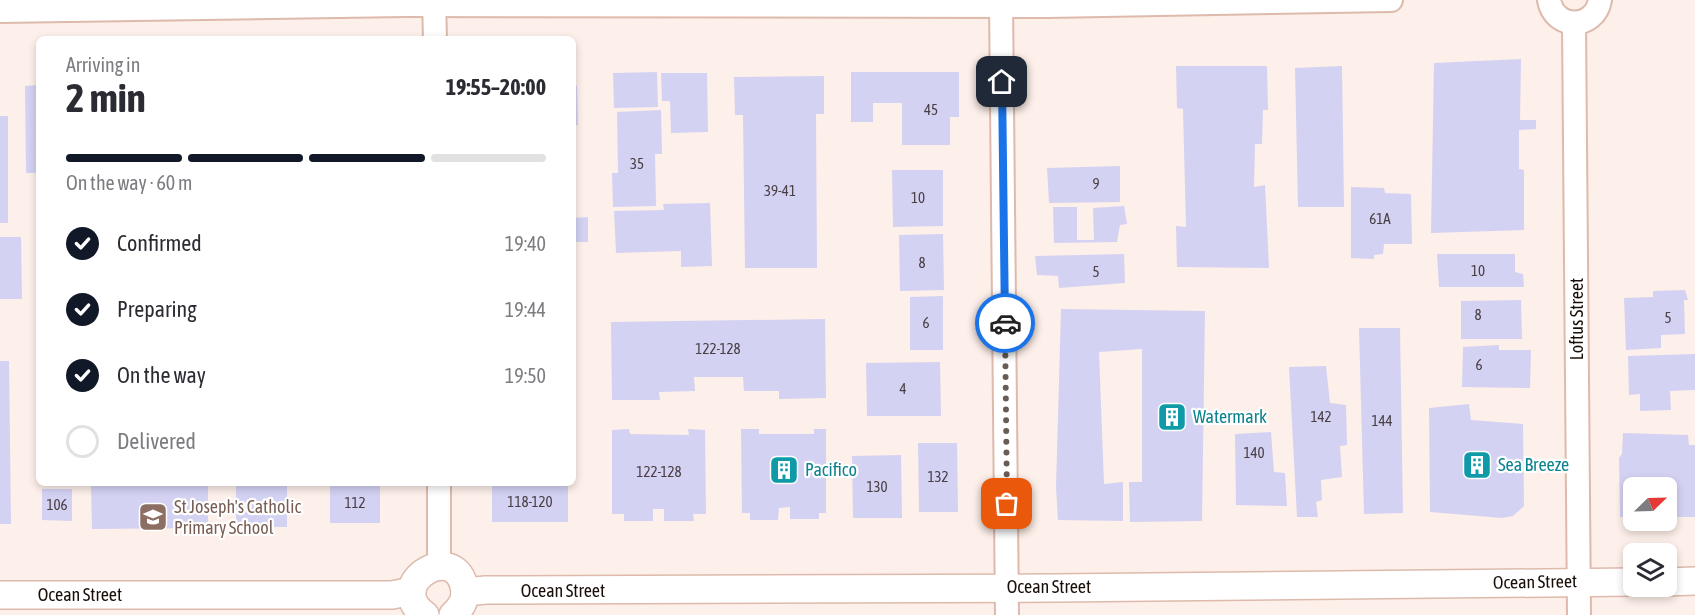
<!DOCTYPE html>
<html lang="en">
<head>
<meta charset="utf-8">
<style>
  body { margin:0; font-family:"Asap Condensed",sans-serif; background:#f7f7f7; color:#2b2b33; height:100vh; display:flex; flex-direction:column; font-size:22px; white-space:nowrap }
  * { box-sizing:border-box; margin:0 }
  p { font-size:20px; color:#7c7c81 }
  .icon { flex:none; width:33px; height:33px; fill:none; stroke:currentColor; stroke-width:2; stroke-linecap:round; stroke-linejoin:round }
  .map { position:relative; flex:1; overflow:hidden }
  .drawer { position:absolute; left:36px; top:36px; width:540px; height:450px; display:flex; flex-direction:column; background:#fff; border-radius:9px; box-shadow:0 3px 9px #0003 }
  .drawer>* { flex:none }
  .needle { width:39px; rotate:67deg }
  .tools { position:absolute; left:1623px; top:477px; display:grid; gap:12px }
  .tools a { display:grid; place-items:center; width:54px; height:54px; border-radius:9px; background:#fff; box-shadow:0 3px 9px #0003; font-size:30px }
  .pin { position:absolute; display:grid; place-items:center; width:51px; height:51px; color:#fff; margin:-26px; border-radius:12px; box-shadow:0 3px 9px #0006 }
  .courier { position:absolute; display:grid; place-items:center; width:60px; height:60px; margin:-30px; border:4px solid #1a73e8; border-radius:50%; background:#fff; color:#222; box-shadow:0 2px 8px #0007 }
  .head em { font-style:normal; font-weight:700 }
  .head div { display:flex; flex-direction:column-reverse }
  .head { display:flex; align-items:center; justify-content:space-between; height:102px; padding:0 30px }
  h1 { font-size:39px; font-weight:700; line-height:45px }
  .bar { display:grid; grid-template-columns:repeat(4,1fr); gap:9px 6px; align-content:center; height:72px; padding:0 30px }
  .bar i { height:8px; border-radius:4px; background:#e1e1e2 }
  .bar .current { background:#111827 }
  .bar p { grid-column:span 4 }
  ol { padding:0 30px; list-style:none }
  li { display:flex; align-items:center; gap:18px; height:66px }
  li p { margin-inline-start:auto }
  li .icon { padding:6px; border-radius:50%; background:#111827; color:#fff; stroke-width:4 }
  li:last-child { color:#7c7c81 }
  li i { width:33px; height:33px; border:3px solid #e1e1e2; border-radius:50% }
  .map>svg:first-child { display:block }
  .building { fill:#d4d2f3 }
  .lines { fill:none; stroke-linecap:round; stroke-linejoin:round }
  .minor-casing { stroke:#ddbaac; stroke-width:26 }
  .tertiary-casing { stroke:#ddbaac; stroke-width:30 }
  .minor { stroke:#fff; stroke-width:22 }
  .tertiary { stroke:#fff; stroke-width:27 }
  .done { stroke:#695c57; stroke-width:6; stroke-dasharray:0 10.8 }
  .route { stroke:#1a73e8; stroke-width:8 }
  .labels { text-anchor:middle; stroke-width:4.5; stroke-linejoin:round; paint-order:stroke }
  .number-label { font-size:15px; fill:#483e43 }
  .street-label { font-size:18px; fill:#190d08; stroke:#fff }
  .culture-label { font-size:18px; fill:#0d838f; stroke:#fff; text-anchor:start }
  .education-label { font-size:18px; fill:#785e54; stroke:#fff; text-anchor:start }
</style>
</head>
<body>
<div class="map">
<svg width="1695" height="615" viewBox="0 0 1695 615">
  <rect width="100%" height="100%" fill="#fdefe9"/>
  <g class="building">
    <path d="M 1521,59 L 1520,120 L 1536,120 L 1536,129 L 1519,130 L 1519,169 L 1524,170 L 1524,230 L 1431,233 L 1434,63 Z"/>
    <path d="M 1176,66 L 1267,66 L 1268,110 L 1263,110 L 1262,144 L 1255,144 L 1254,187 L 1265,185 L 1269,268 L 1177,267 L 1176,226 L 1186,227 L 1183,109 L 1177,108 Z"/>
    <path d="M 1342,66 L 1344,207 L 1298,207 L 1295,68 Z"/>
    <path d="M 657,72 L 658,107 L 614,108 L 613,73 Z"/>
    <path d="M 851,72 L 959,72 L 959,117 L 950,117 L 950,145 L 902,145 L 902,103 L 873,103 L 873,122 L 851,122 Z"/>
    <path d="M 661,73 L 707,73 L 708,132 L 671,133 L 670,101 L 662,101 Z"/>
    <path d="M 824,76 L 824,114 L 816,114 L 817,268 L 745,268 L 743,115 L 735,115 L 734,77 Z"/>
    <path d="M 39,85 L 39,173 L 26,173 L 25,86 Z"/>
    <path d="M 573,86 L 577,86 L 578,125 L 573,125 Z"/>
    <path d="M 661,110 L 662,154 L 655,154 L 656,206 L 613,207 L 612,173 L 618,173 L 617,112 Z"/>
    <rect x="0" y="116" width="8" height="107"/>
    <path d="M 1120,166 L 1120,202 L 1049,203 L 1047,168 Z"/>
    <path d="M 892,170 L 943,170 L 943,226 L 893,227 Z"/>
    <path d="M 1351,187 L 1384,188 L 1385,193 L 1411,194 L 1412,244 L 1384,244 L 1383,254 L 1374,255 L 1374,259 L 1351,258 Z"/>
    <path d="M 710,203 L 712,266 L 681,267 L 681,251 L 616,253 L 614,211 L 664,210 L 663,204 Z"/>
    <path d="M 1124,206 L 1127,224 L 1120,225 L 1117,242 L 1054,243 L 1053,207 L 1077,207 L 1077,240 L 1094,240 L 1093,208 Z"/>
    <path d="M 588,217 L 588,242 L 573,242 L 573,218 Z"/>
    <path d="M 943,234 L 944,290 L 900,291 L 899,235 Z"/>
    <path d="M 0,237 L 21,237 L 22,299 L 0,299 Z"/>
    <path d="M 1124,254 L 1125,283 L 1059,288 L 1058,276 L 1037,275 L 1035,256 Z"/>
    <path d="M 1437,254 L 1515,254 L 1515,272 L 1523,274 L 1524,287 L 1439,287 Z"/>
    <path d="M 1685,290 L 1688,300 L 1684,300 L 1685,334 L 1661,335 L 1661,348 L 1626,350 L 1624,298 L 1653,297 L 1653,291 Z"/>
    <path d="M 943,296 L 943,350 L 910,350 L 910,297 Z"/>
    <path d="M 1521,300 L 1522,339 L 1461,339 L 1461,301 Z"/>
    <path d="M 1061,309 L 1205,311 L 1202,521 L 1130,522 L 1129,482 L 1142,482 L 1142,349 L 1099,352 L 1104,484 L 1123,482 L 1123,521 L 1058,520 L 1056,487 Z"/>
    <path d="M 825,319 L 826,398 L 779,399 L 779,391 L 744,391 L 743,377 L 694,377 L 695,391 L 659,392 L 660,400 L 612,400 L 611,322 Z"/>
    <path d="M 1359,328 L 1400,328 L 1403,513 L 1364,514 Z"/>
    <path d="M 1499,345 L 1499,350 L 1531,350 L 1530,388 L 1462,387 L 1463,347 Z"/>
    <path d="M 1695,354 L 1695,390 L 1670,391 L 1671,410 L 1640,411 L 1640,394 L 1629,395 L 1628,356 Z"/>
    <path d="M 0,361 L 9,361 L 11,524 L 0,524 Z"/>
    <path d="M 940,362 L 941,416 L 867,416 L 866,363 Z"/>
    <path d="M 1326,366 L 1330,403 L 1346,405 L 1347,445 L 1340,446 L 1342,477 L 1321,480 L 1322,500 L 1316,502 L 1318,517 L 1297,517 L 1289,367 Z"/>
    <path d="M 1469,404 L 1471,420 L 1523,424 L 1524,506 L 1513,516 L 1502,518 L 1430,512 L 1429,408 Z"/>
    <path d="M 629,429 L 630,434 L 689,435 L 688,429 L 705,430 L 706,514 L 693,514 L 694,521 L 664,521 L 664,509 L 653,509 L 653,521 L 624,521 L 624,514 L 612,514 L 612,430 Z"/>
    <path d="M 741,429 L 759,429 L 759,434 L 814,434 L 814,429 L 826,429 L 826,513 L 819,513 L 819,519 L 790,519 L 790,507 L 779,508 L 778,520 L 750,520 L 750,513 L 742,513 Z"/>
    <path d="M 1271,432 L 1274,472 L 1285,473 L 1287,506 L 1236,505 L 1235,434 Z"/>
    <path d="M 1623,433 L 1688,435 L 1689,445 L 1695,445 L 1695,517 L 1666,517 L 1666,488 L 1634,488 L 1634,517 L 1620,517 L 1619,458 L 1622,454 Z"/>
    <path d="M 918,443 L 957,443 L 958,512 L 919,512 Z"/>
    <path d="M 901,455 L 902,518 L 853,518 L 852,456 Z"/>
    <path d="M 91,483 L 208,483 L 208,528 L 92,529 Z"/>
    <rect x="236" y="483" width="51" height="44"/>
    <rect x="330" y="483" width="50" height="40"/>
    <rect x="492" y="483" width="76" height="39"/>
    <path d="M 42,489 L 72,489 L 72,521 L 42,520 Z"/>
  </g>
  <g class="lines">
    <g class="minor-casing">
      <g id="minor">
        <path d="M 434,0 L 435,39"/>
        <path d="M 1001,0 L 1007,615"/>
        <path d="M 1549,0 C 1554,30 1595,30 1600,0"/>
        <path d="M 0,11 L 405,5 L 1048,6 L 1391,0"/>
        <path d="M 1574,23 L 1579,615"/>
        <path d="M 439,483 L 439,566"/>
      </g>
    </g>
    <g class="tertiary-casing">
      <g id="tertiary">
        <path d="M 1666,582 L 1695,581"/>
        <path d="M 465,592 L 486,590 L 1055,588 L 1634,582"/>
        <path d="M 0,595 L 392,595 L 412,591"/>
        <path d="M 425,615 C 383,585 453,540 464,586 C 467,598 462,607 453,615"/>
      </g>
    </g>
    <use href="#minor" class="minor"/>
    <use href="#tertiary" class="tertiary"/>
  </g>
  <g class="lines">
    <path class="done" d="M 1005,323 L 1007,504"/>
    <path class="route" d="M 1002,82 L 1005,323"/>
  </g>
  <defs>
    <g id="building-square" transform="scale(1.5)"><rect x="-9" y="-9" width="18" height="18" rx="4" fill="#0f9aa8" stroke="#fff"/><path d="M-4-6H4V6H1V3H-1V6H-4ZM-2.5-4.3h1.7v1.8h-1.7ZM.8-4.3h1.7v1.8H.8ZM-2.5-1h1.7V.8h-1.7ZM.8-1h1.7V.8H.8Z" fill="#fff"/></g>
    <g id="school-square" transform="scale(1.5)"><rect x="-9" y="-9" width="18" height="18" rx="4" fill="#8d6e63" stroke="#fff"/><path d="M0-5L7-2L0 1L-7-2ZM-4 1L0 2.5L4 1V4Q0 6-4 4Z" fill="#fff"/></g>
  </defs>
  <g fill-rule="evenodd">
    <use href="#building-square" x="1172" y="417"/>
    <use href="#building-square" x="1477" y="465"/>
    <use href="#building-square" x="784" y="470"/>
    <use href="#school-square" x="153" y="517"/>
  </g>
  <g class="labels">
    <g class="number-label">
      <text x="931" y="115">45</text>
      <text x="637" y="169">35</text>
      <text x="1096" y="189">9</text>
      <text x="780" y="196">39-41</text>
      <text x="918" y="203">10</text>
      <text x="1380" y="224">61A</text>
      <text x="922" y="268">8</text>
      <text x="1478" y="276">10</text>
      <text x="1096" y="277">5</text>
      <text x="1478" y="320">8</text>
      <text x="1668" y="323">5</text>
      <text x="926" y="328">6</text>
      <text x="718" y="354">122-128</text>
      <text x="1479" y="370">6</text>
      <text x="903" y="394">4</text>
      <text x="1321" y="422">142</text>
      <text x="1382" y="426">144</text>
      <text x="1254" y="458">140</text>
      <text x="659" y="477">122-128</text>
      <text x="938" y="482">132</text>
      <text x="877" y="492">130</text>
      <text x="530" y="507">118-120</text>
      <text x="355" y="508">112</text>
      <text x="57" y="510">106</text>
    </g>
    <g class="street-label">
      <text transform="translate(1577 319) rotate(-90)" y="6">Loftus Street</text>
      <text transform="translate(1535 582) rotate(-1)" y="6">Ocean Street</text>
      <text x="1049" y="593">Ocean Street</text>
      <text x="563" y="597">Ocean Street</text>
      <text x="80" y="601">Ocean Street</text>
    </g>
    <g class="culture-label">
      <text x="1193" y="423">Watermark</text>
      <text x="1498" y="471">Sea Breeze</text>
      <text x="805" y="476">Pacifico</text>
    </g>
    <g class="education-label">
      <text x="174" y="513">St Joseph's Catholic<tspan x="174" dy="21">Primary School</tspan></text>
    </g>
  </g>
</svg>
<div class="tools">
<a><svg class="needle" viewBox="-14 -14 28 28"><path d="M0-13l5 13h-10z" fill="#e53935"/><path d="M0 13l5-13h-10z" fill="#7c7c81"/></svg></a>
<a><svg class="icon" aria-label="layers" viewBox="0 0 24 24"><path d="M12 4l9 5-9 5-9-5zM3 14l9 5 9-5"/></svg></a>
</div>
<div class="pin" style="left:1007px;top:504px;background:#ea580c"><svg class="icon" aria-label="bag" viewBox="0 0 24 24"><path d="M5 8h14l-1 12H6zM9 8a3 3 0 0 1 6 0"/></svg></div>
<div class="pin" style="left:1002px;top:82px;background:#1f2937"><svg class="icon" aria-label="home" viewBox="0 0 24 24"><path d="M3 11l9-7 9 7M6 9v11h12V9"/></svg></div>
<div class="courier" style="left:1005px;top:323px"><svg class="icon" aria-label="car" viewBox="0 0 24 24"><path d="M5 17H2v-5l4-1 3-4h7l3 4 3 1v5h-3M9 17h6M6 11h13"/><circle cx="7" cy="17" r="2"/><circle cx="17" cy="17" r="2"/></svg></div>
<section class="drawer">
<div class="head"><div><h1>2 min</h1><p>Arriving in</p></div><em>19:55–20:00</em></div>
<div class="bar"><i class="current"></i><i class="current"></i><i class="current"></i><i></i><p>On the way · 60 m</p></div>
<ol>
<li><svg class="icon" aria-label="check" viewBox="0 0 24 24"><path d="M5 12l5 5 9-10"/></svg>Confirmed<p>19:40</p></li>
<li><svg class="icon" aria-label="check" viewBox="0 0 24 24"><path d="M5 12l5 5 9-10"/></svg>Preparing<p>19:44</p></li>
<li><svg class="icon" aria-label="check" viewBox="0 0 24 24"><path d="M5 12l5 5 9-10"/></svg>On the way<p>19:50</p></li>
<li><i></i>Delivered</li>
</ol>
</section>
</div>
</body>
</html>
